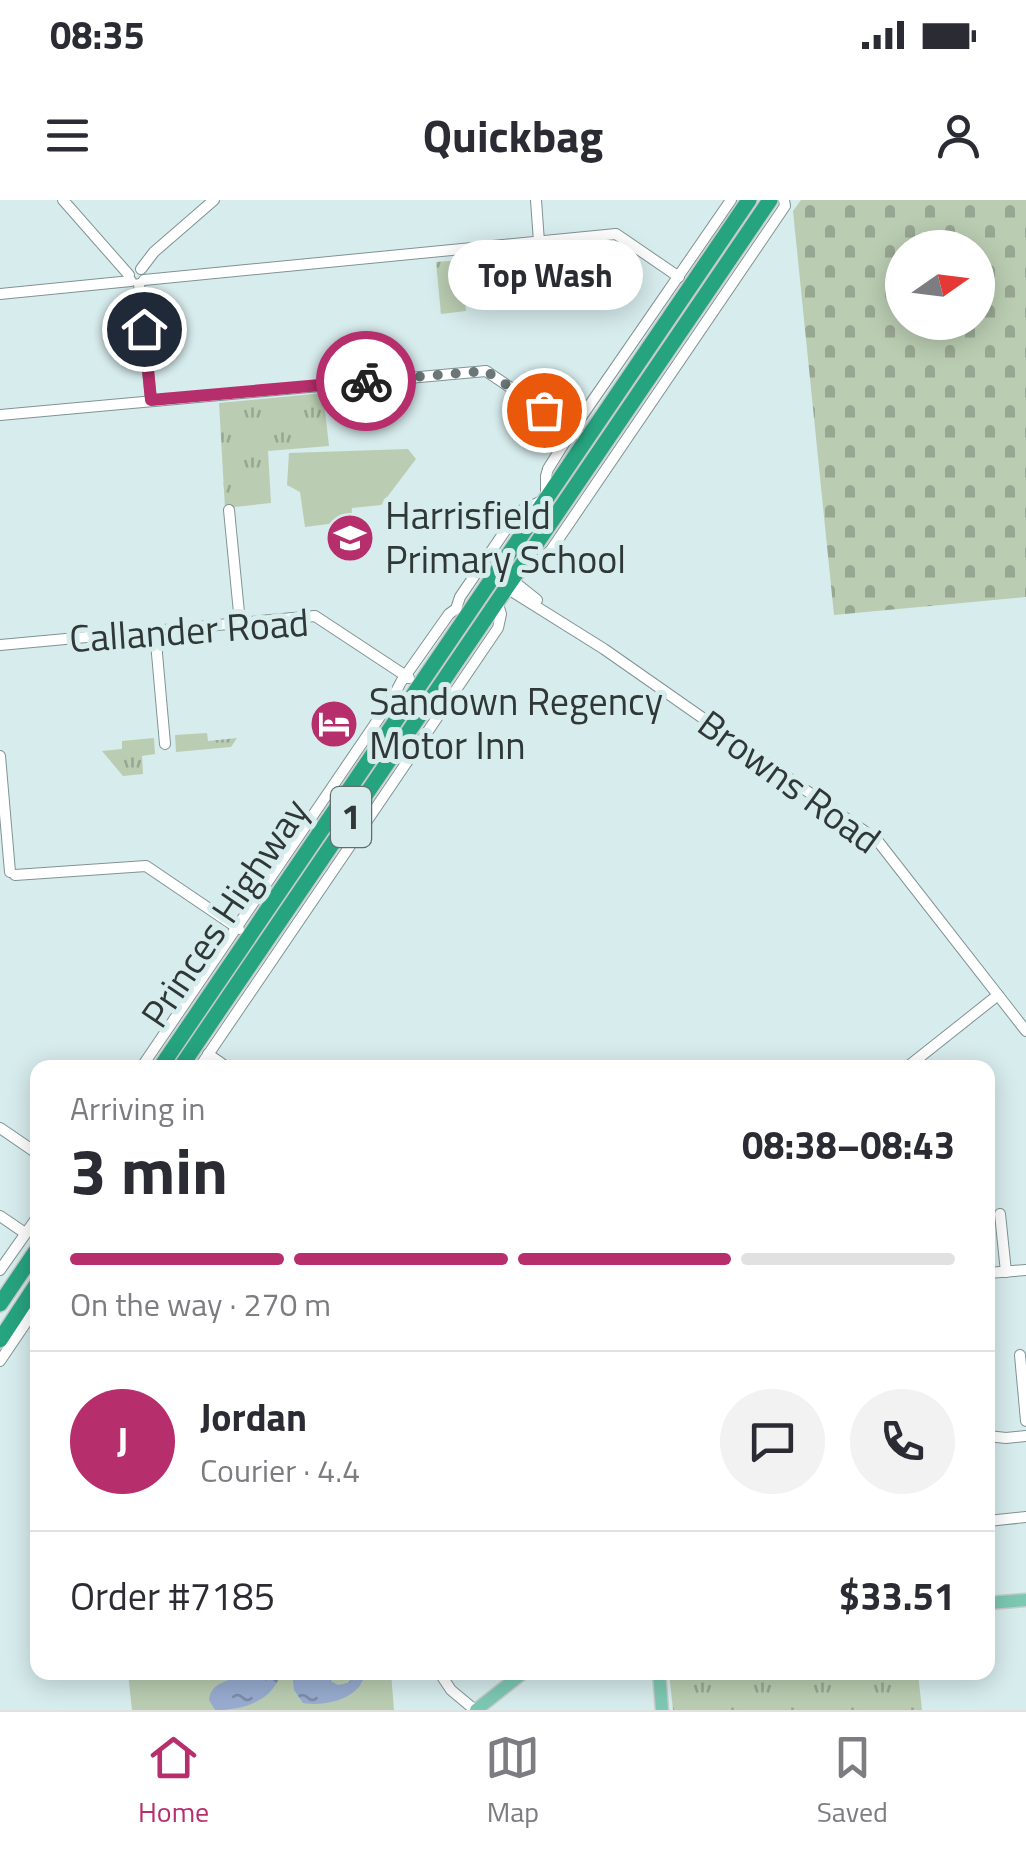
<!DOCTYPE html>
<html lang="en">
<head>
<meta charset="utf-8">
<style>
  body { margin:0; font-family:"Titillium Web",sans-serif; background:#f2f2f3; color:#2b2b33; height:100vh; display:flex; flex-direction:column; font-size:38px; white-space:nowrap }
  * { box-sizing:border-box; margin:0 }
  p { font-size:32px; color:#7c7c81 }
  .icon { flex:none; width:55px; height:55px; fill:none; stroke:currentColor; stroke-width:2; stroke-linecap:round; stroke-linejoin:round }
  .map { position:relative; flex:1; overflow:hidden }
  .sheet { position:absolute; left:30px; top:860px; width:965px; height:620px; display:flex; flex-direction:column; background:#fff; border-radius:20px; box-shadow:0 5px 25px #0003 }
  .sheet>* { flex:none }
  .needle { width:65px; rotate:76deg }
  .buttons { position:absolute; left:885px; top:30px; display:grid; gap:20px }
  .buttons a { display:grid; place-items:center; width:110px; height:110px; border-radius:50%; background:#fff; box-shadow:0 5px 25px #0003; font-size:50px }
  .pin { position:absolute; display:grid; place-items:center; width:85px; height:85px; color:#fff; margin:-42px; border:5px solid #fff; border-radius:50%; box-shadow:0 2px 10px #0007 }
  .courier { position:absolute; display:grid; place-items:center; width:100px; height:100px; margin:-50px; border:8px solid #b72e6c; border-radius:50%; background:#fff; color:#222; box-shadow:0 2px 12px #0007 }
  .bubble { position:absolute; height:70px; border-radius:35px; background:#fff; box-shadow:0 5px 25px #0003; font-size:32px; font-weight:700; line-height:70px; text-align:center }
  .overview em { font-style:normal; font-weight:700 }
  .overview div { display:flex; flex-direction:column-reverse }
  .overview { display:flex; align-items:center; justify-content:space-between; height:170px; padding:0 40px }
  h1 { font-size:65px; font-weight:700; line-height:75px }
  .bar { display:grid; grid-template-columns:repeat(4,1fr); gap:15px 10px; align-content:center; height:120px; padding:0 40px }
  .bar i { height:12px; border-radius:8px; background:#e1e1e2 }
  .bar .active { background:#b72e6c }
  .bar p { grid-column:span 4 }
  .line { display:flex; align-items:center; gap:25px; padding:0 40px; border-top:2px solid #e1e1e2 }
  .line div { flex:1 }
  .round { display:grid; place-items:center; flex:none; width:105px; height:105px; border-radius:52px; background:#f2f2f3 }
  .status { display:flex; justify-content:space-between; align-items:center; height:70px; padding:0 50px; background:#fff; direction:ltr }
  .status svg { height:28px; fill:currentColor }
  header { display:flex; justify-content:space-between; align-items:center; height:130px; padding:0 40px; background:#fff; font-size:45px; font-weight:700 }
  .menu { display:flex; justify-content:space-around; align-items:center; height:140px; border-top:2px solid #e1e1e2; background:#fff; font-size:28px; color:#7c7c81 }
  .menu a { display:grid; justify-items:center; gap:5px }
  .menu .active { color:#b72e6c }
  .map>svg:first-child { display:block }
  .green { fill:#bacdb2 }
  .cemetery { fill:url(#cemetery-stones); fill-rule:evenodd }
  .park { fill:url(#park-tufts) }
  .water { fill:url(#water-ripples) }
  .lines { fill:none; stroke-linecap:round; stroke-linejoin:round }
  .minor-casing { stroke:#809394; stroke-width:12 }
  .major-casing { stroke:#c9cbcb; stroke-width:15 }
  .highway-casing { stroke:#c9cbcb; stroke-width:18 }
  .minor { stroke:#fff; stroke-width:10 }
  .major { stroke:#7dc8b2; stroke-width:12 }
  .highway { stroke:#26a37f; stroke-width:15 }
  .done { stroke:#6a7677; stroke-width:10; stroke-dasharray:0 18 }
  .route { stroke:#b72e6c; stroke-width:12 }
  .labels { text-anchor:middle; stroke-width:10; stroke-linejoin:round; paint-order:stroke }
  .shield { fill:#d7eced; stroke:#616d6e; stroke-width:2.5 }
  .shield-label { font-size:35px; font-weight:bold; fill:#2f3737 }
  .poi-label { font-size:38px; fill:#2f3737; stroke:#d7eced; text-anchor:start }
  .street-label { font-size:38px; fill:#2f3737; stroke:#d7eced }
</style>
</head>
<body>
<div class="status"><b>08:35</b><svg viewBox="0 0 49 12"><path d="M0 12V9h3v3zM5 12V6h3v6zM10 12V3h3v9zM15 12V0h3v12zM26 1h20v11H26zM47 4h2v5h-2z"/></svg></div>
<header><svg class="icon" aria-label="menu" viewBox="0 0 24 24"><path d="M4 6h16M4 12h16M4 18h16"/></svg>Quickbag<svg class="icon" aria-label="person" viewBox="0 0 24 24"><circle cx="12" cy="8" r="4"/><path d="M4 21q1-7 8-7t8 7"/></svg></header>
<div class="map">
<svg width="1026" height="1510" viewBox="0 0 1026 1510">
  <defs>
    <pattern id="cemetery-stones" width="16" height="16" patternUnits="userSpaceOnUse" patternTransform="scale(2.5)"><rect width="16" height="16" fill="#bacdb2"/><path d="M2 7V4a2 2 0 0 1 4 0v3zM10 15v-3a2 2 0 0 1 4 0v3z" fill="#98a792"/></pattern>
    <pattern id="park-tufts" width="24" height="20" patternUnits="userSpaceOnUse" patternTransform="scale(2.5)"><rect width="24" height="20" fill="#bacdb2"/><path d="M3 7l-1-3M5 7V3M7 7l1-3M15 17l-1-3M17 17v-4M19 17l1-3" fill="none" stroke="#98a792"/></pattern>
    <pattern id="water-ripples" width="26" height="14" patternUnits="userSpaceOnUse" patternTransform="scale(2.5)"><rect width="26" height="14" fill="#98acd0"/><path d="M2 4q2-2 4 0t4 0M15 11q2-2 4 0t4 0" fill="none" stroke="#7c8daa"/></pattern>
  </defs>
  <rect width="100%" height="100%" fill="#d7eced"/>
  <g class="green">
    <path d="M 408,249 L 416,259 L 381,305 L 352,308 L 351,321 L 305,327 L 300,292 L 287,285 L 289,253 Z"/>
    <path d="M 128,1473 L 391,1473 L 394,1510 L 132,1510 Z"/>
  </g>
  <path class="cemetery" d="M 801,0 L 1026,0 L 1026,397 L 834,415 L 793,11 ZM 902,48 L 978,48 L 978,122 L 902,122 Z"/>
  <g class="park">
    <path d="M 461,60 L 466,111 L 441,114 L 436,62 Z"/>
    <path d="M 323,193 L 329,246 L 268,251 L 271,303 L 225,308 L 219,203 Z"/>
    <path d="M 207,533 L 208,541 L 237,538 L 231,547 L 176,552 L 175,535 Z"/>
    <path d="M 154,538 L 155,554 L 142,556 L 143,574 L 123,576 L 102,551 L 122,549 L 122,541 Z"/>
    <path d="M 669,1473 L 918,1473 L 922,1510 L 673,1510 Z"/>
  </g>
  <g class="water">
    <path d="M 241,1473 L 281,1473 C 272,1502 243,1510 215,1510 L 209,1500 C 211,1482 227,1482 240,1476 Z"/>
    <path d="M 292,1473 L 329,1473 L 331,1481 L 338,1485 L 348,1483 L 356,1473 L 366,1473 C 363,1478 362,1484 358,1488 C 345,1502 320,1506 303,1503 L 294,1490 Z"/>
  </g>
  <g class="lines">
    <g class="minor-casing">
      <g id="minor">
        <path d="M 63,0 L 129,75"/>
        <path d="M 536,0 L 539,42"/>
        <path d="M 141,69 L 154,52 L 214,0"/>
        <path d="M 144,80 L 616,34 L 679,77"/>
        <path d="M 139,84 L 151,200"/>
        <path d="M 0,94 L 131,81"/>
        <path d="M 0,215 L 486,171 L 586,239"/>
        <path d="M 546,297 L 546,276 L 548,269 L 573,229 L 731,0"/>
        <path d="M 229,310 L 240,423"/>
        <path d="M 523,362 L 544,357 L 551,350 L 785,6 L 784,0"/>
        <path d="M 481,367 L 505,387 L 604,449 L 877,640 L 1026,831"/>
        <path d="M 507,376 L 537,400"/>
        <path d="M 155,431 L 165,544"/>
        <path d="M 0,445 L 315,416 L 409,478"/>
        <path d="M 0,556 L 10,672"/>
        <path d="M 15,675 L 146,666 L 239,729"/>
        <path d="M 208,854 L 228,868"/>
        <path d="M 141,868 L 392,499 L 401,482 L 449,414 L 456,409 L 460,397 L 518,312 L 542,301"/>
        <path d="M 199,868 L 498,428 L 501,414 L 497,401"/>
        <path d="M 906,868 L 998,795"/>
        <path d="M 0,928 L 38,954"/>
        <path d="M 1000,1014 L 1006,1072"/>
        <path d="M 0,1016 L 25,1033"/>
        <path d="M 0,1070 L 38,1016"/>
        <path d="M 988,1073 L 1026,1070"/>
        <path d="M 1020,1155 L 1026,1221"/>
        <path d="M 0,1161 L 38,1105"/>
        <path d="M 988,1236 L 1006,1238 L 1026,1236"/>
        <path d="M 988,1321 L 1026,1317"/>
        <path d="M 439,1472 L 451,1490 L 475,1510"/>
      </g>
    </g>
    <g class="major-casing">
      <g id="major">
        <path d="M 988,1403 L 1026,1400"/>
        <path d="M 659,1472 L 662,1510"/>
        <path d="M 476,1510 L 524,1472"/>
      </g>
    </g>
    <g class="highway-casing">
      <g id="highway">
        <path d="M 160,868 L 749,0"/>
        <path d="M 180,868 L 770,0"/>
        <path d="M 0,1104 L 38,1048"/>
        <path d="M 0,1140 L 38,1082"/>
      </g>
    </g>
    <use href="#minor" class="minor"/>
    <use href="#major" class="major"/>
    <use href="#highway" class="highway"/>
  </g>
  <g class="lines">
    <path class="done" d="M 366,181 L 486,171 L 544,210"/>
    <path class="route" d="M 144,129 L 151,200 L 366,181"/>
  </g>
  <defs>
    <g id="school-disc" transform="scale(2.5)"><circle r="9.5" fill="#b72e6c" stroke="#d7eced"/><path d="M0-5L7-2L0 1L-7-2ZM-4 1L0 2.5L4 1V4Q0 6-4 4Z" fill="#fff"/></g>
    <g id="hotel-disc" transform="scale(2.5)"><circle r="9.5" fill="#b72e6c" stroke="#d7eced"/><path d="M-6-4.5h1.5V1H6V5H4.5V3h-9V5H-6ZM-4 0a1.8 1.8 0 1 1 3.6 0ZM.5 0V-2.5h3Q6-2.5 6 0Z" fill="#fff"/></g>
  </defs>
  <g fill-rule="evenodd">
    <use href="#school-disc" x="350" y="338"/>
    <use href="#hotel-disc" x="334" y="524"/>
  </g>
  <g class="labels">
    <rect class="shield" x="331" y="587" width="40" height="60" rx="8"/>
    <g class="shield-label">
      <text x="351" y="629">1</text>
    </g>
    <g class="poi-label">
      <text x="385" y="329">Harrisfield<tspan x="385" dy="44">Primary School</tspan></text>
      <text x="369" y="515">Sandown Regency<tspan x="369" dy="44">Motor Inn</tspan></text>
    </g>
    <g class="street-label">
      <text transform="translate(189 431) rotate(-4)" y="13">Callander Road</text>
      <text transform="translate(789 582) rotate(36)" y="13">Browns Road</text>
      <text transform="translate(225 713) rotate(-56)" y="13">Princes Highway</text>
    </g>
  </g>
</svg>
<div class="buttons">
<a><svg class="needle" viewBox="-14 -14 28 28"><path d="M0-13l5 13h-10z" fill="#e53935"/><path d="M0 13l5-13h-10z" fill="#7c7c81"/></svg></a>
</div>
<div class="pin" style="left:544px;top:210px;background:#ea580c"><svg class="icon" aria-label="bag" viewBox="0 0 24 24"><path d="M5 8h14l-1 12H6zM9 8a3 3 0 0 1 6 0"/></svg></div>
<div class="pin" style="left:144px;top:129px;background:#1f2937"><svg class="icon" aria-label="home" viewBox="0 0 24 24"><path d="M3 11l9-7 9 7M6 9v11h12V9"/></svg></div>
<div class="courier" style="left:366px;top:181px"><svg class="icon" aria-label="bike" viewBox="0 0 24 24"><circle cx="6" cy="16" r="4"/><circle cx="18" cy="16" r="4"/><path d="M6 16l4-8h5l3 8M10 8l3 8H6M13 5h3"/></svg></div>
<div class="bubble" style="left:448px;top:40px;width:195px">Top Wash</div>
<section class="sheet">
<div class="overview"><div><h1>3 min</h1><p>Arriving in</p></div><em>08:38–08:43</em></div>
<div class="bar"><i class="active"></i><i class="active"></i><i class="active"></i><i></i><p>On the way · 270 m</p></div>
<div class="line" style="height:180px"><b class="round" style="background:#b72e6c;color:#fff">J</b><div><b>Jordan</b><p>Courier · 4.4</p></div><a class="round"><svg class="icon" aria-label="chat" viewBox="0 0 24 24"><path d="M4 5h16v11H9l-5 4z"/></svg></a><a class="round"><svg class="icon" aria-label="phone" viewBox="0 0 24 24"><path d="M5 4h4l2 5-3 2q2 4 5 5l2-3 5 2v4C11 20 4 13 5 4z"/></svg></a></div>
<div class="line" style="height:130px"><div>Order #7185</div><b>$33.51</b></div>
</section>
</div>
<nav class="menu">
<a class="active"><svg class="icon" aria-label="home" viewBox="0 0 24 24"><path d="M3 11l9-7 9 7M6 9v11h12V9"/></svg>Home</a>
<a><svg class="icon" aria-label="map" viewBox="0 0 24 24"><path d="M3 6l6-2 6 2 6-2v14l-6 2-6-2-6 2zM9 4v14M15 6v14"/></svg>Map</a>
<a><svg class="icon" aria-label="saved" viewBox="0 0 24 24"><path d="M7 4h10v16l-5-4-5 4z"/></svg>Saved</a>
</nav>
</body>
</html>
